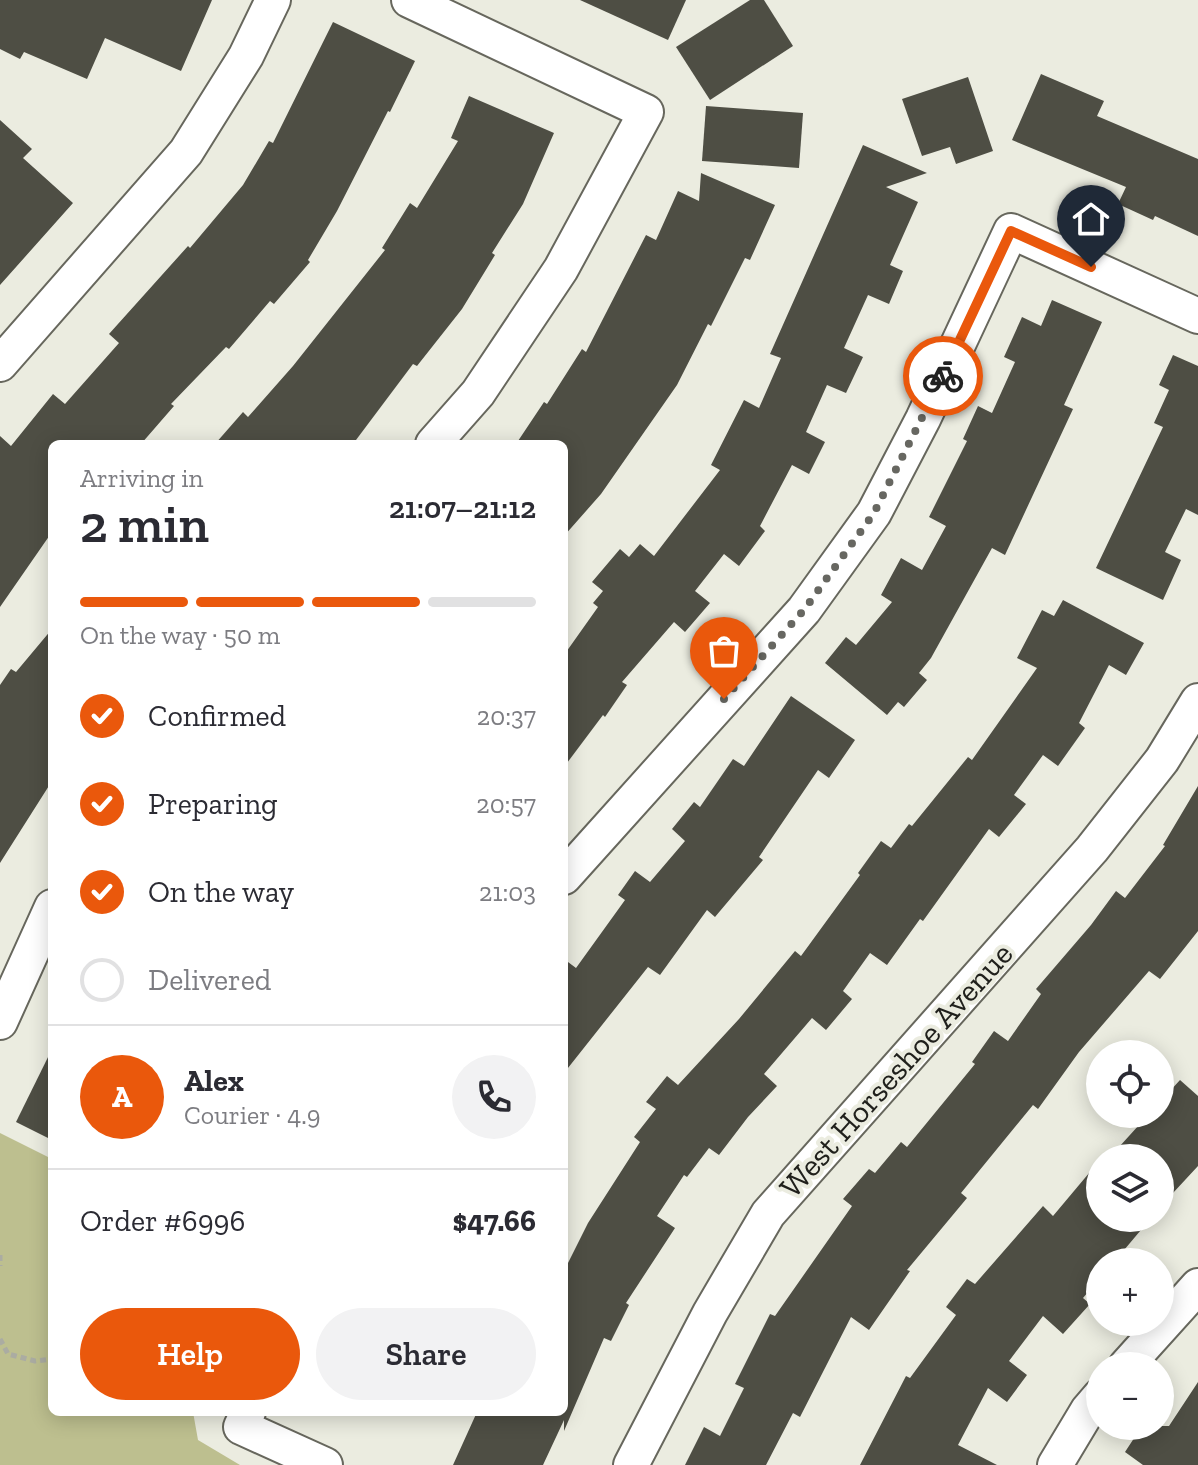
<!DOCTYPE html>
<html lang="en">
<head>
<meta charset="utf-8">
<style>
  body { margin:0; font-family:"Zilla Slab",serif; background:#f2f2f3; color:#2b2b33; height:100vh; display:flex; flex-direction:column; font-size:30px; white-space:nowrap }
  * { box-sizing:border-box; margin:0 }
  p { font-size:26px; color:#7c7c81 }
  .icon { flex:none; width:44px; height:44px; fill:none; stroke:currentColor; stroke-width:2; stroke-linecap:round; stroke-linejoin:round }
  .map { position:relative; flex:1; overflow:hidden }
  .side { position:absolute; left:48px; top:440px; width:520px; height:976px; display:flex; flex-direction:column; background:#fff; border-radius:12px; box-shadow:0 4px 20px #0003 }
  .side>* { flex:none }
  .controls { position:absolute; left:1086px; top:1040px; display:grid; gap:16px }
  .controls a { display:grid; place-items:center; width:88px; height:88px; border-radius:50%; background:#fff; box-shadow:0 4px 20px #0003; font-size:40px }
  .pin { position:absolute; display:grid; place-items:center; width:68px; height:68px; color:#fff; margin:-82px -34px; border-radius:50% 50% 50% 0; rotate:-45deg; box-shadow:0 0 8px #0007 }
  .pin .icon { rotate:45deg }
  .courier { position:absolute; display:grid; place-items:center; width:80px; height:80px; margin:-40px; border:6px solid #ea580c; border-radius:50%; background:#fff; color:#222; box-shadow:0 2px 10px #0007 }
  .summary em { font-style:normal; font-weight:600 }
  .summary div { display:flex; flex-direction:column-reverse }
  .summary { display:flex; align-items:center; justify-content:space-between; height:136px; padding:0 32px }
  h1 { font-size:52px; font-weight:600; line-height:60px }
  .bar { display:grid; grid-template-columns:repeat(4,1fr); gap:12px 8px; align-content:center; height:96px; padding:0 32px }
  .bar i { height:10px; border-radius:6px; background:#e1e1e2 }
  .bar .selected { background:#ea580c }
  .bar p { grid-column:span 4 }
  .line { display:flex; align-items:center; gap:20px; padding:0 32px; border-top:2px solid #e1e1e2 }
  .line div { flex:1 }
  .round { display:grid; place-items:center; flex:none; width:84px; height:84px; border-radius:42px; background:#f2f2f3 }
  ol { padding:0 32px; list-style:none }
  li { display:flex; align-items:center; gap:24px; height:88px }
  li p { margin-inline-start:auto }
  li .icon { padding:8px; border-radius:50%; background:#ea580c; color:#fff; stroke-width:4 }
  li:last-child { color:#7c7c81 }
  li i { width:44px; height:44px; border:4px solid #e1e1e2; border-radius:50% }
  .action { display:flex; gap:16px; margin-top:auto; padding:16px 32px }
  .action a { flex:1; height:92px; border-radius:48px; background:#ea580c; color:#fff; font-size:32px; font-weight:600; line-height:92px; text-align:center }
  .action a+a { background:#f2f2f3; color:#2b2b33 }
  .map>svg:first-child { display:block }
  .green { fill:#bdbf8f }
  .building { fill:#4e4e44 }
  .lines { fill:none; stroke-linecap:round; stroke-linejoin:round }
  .minor-casing { stroke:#67675d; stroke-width:38 }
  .path { stroke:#abaca2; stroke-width:5; stroke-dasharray:6 4; stroke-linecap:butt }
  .minor { stroke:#fff; stroke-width:34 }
  .done { stroke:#676761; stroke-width:8; stroke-dasharray:0 14.4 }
  .route { stroke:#ea580c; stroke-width:10 }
  .labels { text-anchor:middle; stroke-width:8; stroke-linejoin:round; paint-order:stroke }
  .street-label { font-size:32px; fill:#20201c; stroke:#ebece0 }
</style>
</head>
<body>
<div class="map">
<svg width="1198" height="1465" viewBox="0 0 1198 1465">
  <rect width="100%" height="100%" fill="#ebece0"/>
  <path class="green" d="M 0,1133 L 52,1159 L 52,1412 L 193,1412 L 198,1440 L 240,1465 L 0,1465 Z"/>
  <g class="building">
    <path d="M 0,0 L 212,0 L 181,71 L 105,38 L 87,79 L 24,52 L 20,59 L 0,49 Z"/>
    <path d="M 580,0 L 686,0 L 668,40 Z"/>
    <path d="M 750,0 L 764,0 L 793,46 L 710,100 L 676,47 Z"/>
    <path d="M 333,22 L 415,61 L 390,112 L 388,111 L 337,211 L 308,260 L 310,262 L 274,304 L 270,301 L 229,349 L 226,347 L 171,404 L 174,406 L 141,444 L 52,444 L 52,532 L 0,607 L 0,436 L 11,446 L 53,394 L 65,404 L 119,343 L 109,334 L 188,246 L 190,248 L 243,185 L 269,141 L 273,143 Z"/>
    <path d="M 1041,74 L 1104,101 L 1097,116 L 1198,159 L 1198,236 L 1155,216 L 1153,220 L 1118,204 L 1126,187 L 1012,140 Z"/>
    <path d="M 968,77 L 993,151 L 956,164 L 950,147 L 922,156 L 902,99 Z"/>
    <path d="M 469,96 L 554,133 L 523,204 L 492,253 L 495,255 L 462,309 L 417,366 L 413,364 L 353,444 L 215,444 L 243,412 L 248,417 L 293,366 L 385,250 L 382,248 L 410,203 L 417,208 L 458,141 L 451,138 Z"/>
    <path d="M 706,106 L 803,113 L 799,168 L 702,161 Z"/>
    <path d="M 0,120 L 32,149 L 23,158 L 73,203 L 0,285 Z"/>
    <path d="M 863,145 L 927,173 L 886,187 L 918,202 L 890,265 L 903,271 L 889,304 L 868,295 L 844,348 L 863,357 L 846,393 L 827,385 L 806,432 L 825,442 L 809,474 L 792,465 L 760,526 L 765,531 L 739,566 L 724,554 L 695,591 L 710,603 L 685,632 L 674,622 L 622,682 L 627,685 L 605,717 L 603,715 L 564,767 L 564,655 L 598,607 L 593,603 L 603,591 L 592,582 L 620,549 L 629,557 L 640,544 L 654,556 L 720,470 L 711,465 L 744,400 L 759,408 L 781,358 L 770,354 Z"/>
    <path d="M 701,173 L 775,205 L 750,260 L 745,258 L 711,326 L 708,324 L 677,385 L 601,494 L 564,536 L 564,444 L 516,444 L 544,402 L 547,404 L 582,349 L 586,352 L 646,235 L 656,240 L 678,191 L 699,201 Z"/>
    <path d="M 1052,300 L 1102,322 L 1064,405 L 1073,409 L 1005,555 L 992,548 L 931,658 L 919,673 L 927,680 L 904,707 L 898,702 L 887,715 L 825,663 L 846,637 L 856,645 L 892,602 L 881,595 L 901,558 L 922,570 L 946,526 L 929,517 L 967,441 L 963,439 L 978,406 L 992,413 L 1015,362 L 1004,357 L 1022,317 L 1041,326 Z"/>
    <path d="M 1173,355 L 1198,366 L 1198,515 L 1186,509 L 1165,552 L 1181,560 L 1163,600 L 1096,568 L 1163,427 L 1154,423 L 1169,390 L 1159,385 Z"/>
    <path d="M 1063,600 L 1144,643 L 1126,675 L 1109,665 L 1079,723 L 1085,728 L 1058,766 L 1043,755 L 1014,795 L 1026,804 L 999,837 L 989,829 L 923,921 L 920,919 L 887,965 L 870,953 L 843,991 L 852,999 L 826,1030 L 812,1018 L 764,1074 L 777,1086 L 748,1117 L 719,1155 L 709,1148 L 687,1177 L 684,1175 L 657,1216 L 675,1228 L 626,1303 L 629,1305 L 611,1341 L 604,1338 L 564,1431 L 564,1420 L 543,1465 L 453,1465 L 477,1412 L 564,1412 L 564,1271 L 588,1223 L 640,1142 L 634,1137 L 656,1109 L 646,1102 L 667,1076 L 678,1085 L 739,1019 L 795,951 L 801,956 L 860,875 L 858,873 L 881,841 L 891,848 L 909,824 L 912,826 L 968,757 L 972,760 L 1037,668 L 1017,658 L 1042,610 L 1054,616 Z"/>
    <path d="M 52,629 L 52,781 L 0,863 L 0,685 L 11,669 L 16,672 Z"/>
    <path d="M 791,696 L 855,740 L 829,778 L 818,770 L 759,857 L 763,860 L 715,917 L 707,910 L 660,975 L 648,967 L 564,1073 L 564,959 L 576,968 L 625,900 L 618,895 L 635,871 L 650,882 L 685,841 L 672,829 L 694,802 L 700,807 L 733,759 L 744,766 Z"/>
    <path d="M 1198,786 L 1198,931 L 1160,979 L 1149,971 L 1079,1052 L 1038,1109 L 1033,1105 L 961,1193 L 967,1198 L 907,1270 L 910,1271 L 869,1330 L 851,1317 L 800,1417 L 793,1413 L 766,1465 L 685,1465 L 704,1427 L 720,1436 L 744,1388 L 735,1384 L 770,1314 L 775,1316 L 852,1206 L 843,1199 L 869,1169 L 875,1173 L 901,1142 L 907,1147 L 975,1064 L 972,1062 L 994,1031 L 1008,1041 L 1041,994 L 1036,989 L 1091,925 L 1116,891 L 1125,898 L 1165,846 L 1163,845 Z"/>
    <path d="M 52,1049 L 52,1140 L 16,1122 Z"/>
    <path d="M 1180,1080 L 1198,1096 L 1198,1166 L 1160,1207 L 1160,1158 L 1109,1158 L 1149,1114 L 1160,1114 L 1160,1102 Z"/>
    <path d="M 1100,1160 L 1100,1218 L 1151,1218 L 1114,1262 L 1100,1262 L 1100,1278 L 1083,1298 L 1090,1304 L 1063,1334 L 1043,1316 L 1009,1361 L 1027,1375 L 1007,1402 L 988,1388 L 958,1445 L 997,1465 L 860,1465 L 906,1376 L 910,1378 L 956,1315 L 946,1307 L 967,1279 L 975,1284 L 1043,1206 L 1053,1216 Z"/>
    <path d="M 1198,1382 L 1198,1465 L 1143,1465 L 1125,1452 L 1142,1426 L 1169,1426 Z"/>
  </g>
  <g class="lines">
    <g class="minor-casing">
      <g id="minor">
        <path d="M 409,0 L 646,112 L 561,269 L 478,393 L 433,444"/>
        <path d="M 0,364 L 186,152 L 246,56 L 273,0"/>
        <path d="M 564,877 L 804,610 L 874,513 L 923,419 L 1011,231 L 1198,316"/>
        <path d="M 0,1022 L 52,907"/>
        <path d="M 1126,1366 L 1198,1286"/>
        <path d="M 248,1412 L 241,1427 L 325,1465"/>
        <path d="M 631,1465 L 710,1313 L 768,1214 L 1092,849 L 1162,760 L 1198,701"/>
        <path d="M 1055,1465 L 1088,1410 L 1100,1396"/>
      </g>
    </g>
    <g class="path">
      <path d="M 0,1255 L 0,1266"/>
      <path d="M 0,1339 L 8,1354 L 35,1361 L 52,1359"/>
    </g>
    <use href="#minor" class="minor"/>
  </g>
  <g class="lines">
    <path class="done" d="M 724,699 L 804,610 L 874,513 L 943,376"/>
    <path class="route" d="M 943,376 L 1011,231 L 1091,267"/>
  </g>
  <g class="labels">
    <g class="street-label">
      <text transform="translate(896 1070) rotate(-48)" y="11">West Horseshoe Avenue</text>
    </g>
  </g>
</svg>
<div class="controls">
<a><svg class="icon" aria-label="locate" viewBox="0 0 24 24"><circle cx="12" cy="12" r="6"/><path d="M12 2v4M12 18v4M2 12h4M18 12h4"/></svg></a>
<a><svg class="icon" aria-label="layers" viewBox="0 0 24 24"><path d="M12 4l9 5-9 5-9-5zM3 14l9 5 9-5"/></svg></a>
<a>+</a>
<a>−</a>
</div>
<div class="pin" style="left:724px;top:699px;background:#ea580c"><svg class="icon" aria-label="bag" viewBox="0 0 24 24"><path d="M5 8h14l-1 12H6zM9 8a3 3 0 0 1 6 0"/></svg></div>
<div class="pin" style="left:1091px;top:267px;background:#1f2937"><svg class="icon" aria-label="home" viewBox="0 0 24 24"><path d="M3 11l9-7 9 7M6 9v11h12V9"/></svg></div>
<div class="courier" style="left:943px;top:376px"><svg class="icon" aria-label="bike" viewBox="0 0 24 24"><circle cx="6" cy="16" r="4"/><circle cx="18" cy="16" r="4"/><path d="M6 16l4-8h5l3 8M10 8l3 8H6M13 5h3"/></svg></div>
<section class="side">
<div class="summary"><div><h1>2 min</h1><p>Arriving in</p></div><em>21:07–21:12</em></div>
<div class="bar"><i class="selected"></i><i class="selected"></i><i class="selected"></i><i></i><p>On the way · 50 m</p></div>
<ol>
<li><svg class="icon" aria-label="check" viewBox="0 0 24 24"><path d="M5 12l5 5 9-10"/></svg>Confirmed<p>20:37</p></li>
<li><svg class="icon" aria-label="check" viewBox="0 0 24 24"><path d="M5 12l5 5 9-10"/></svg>Preparing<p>20:57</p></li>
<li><svg class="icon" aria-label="check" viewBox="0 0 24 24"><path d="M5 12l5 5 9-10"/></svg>On the way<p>21:03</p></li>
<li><i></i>Delivered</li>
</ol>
<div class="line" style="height:144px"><b class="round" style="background:#ea580c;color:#fff">A</b><div><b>Alex</b><p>Courier · 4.9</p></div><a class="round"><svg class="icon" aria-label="phone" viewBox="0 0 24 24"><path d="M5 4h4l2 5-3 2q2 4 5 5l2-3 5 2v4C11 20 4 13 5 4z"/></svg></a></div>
<div class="line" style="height:104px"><div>Order #6996</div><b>$47.66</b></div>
<div class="action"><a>Help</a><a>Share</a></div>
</section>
</div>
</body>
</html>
